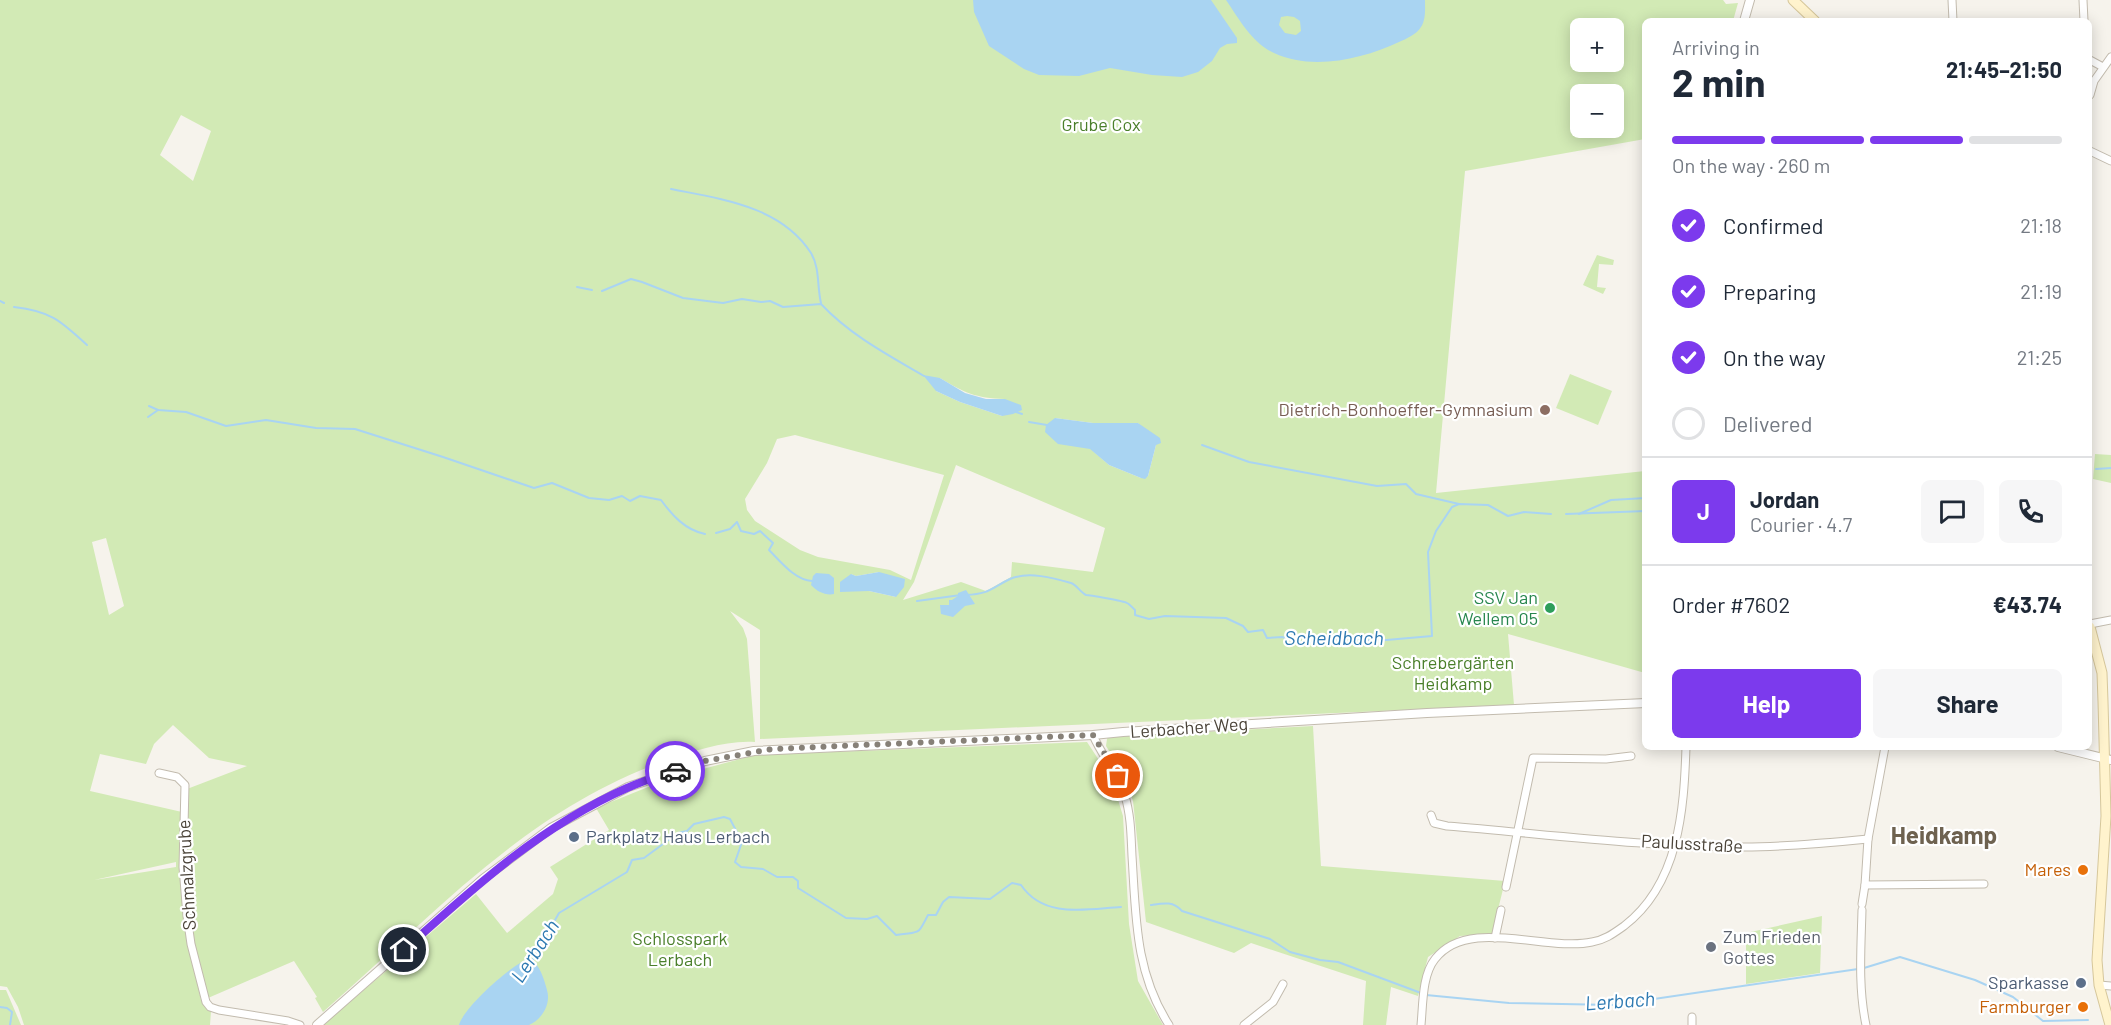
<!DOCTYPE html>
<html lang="en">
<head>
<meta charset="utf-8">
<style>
  body { margin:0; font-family:Barlow,sans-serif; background:#f6f6f7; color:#1f2937; height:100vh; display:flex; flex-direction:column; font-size:22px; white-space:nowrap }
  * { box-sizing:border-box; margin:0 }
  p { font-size:20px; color:#747a83 }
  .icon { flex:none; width:33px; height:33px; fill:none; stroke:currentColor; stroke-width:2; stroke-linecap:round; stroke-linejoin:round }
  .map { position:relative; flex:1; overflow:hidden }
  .drawer { position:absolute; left:1642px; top:18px; width:450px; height:732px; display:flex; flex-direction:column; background:#fff; border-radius:9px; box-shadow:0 3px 15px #0003 }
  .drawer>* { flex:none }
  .buttons { position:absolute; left:1570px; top:18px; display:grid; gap:12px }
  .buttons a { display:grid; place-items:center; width:54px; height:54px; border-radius:9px; background:#fff; box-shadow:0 3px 15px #0003; font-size:30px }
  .pin { position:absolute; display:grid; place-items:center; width:51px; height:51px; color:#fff; margin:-26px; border:3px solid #fff; border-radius:50%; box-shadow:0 2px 6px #0007 }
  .courier { position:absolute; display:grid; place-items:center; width:60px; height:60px; margin:-30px; border:4px solid #7c3aed; border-radius:50%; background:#fff; color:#222; box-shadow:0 2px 8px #0007 }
  .summary em { font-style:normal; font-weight:700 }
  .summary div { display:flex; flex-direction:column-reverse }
  .summary { display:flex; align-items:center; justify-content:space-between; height:102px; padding:0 30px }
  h1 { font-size:39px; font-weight:700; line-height:45px }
  .bar { display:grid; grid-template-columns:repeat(4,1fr); gap:9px 6px; align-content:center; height:72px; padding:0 30px }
  .bar i { height:8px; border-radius:4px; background:#e0e1e3 }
  .bar .current { background:#7c3aed }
  .bar p { grid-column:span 4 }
  .line { display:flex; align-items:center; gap:15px; padding:0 30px; border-top:2px solid #e0e1e3 }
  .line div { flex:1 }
  .round { display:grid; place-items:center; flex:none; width:63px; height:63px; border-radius:9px; background:#f6f6f7 }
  ol { padding:0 30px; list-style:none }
  li { display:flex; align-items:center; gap:18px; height:66px }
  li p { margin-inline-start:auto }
  li .icon { padding:6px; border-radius:50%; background:#7c3aed; color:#fff; stroke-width:4 }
  li:last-child { color:#747a83 }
  li i { width:33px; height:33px; border:3px solid #e0e1e3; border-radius:50% }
  .primary-button { display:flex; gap:12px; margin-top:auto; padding:12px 30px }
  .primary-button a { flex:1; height:69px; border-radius:9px; background:#7c3aed; color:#fff; font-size:24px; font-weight:700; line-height:69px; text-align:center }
  .primary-button a+a { background:#f6f6f7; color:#1f2937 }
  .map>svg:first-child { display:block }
  .green { fill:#d2eab5; fill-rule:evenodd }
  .water { fill:#a9d4f2; fill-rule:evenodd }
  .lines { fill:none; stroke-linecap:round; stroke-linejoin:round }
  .stream { stroke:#a9d4f2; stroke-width:2 }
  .minor-casing { stroke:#c2bbae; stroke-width:9 }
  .tertiary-casing { stroke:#c2bbae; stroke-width:10 }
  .secondary-casing { stroke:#d6c79b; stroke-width:11 }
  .minor { stroke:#fff; stroke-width:7 }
  .tertiary { stroke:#fff; stroke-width:8 }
  .secondary { stroke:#fff3cd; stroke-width:9 }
  .done { stroke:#878178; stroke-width:6; stroke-dasharray:0 10.8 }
  .route { stroke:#7c3aed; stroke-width:8 }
  .education-dot { fill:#8d6e63; stroke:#fff; stroke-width:2 }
  .leisure-dot { fill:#2e9e5b; stroke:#fff; stroke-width:2 }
  .service-dot { fill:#5c6f8a; stroke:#fff; stroke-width:2 }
  .food-dot { fill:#e8710a; stroke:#fff; stroke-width:2 }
  .worship-dot { fill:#6b7280; stroke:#fff; stroke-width:2 }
  .labels { text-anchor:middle; stroke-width:4.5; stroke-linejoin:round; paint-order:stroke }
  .park-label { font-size:18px; fill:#4a7f2a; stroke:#fff }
  .education-label { font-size:18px; fill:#785e54; stroke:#fff; text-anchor:end }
  .leisure-label { font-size:18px; fill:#27864d; stroke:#fff; text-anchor:end }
  .street-label { font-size:18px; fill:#4b4439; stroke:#fff }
  .service-label { font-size:18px; fill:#4e5e75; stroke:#fff; text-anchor:start }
  .food-label { font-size:18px; fill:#c56008; stroke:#fff; text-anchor:end }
  .worship-label { font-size:18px; fill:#5b616d; stroke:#fff; text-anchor:start }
  .water-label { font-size:20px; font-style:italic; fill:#2e7ab2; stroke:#fff }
  .district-label { font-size:24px; font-weight:bold; fill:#6e6250; stroke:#fff }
</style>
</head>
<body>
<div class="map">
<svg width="2111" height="1025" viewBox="0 0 2111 1025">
  <rect width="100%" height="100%" fill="#f6f3ec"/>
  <g class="green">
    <path d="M 0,0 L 1723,0 L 1726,4 L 1738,3 L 1733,21 L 1646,21 L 1645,139 L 1465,171 L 1436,493 L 1645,471 L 1645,673 L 1508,634 L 1514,705 L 760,739 L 760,630 L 730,611 L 743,628 L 747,639 L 755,742 C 726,740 695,751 667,760 C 524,811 434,915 323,1012 L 315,998 L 317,997 L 294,961 L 208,998 L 192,942 L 186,865 L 187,789 L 247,766 L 209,758 L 173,725 L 154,744 L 146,764 L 100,754 L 90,791 L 182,812 L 188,942 L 201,1000 L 205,1006 L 211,1011 L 210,1025 L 24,1025 L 18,1007 L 7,987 L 0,986 ZM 1581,28 L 1614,28 L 1614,62 L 1581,62 ZM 1581,94 L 1614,94 L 1614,128 L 1581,128 ZM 181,115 L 211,131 L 193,181 L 160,155 ZM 940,378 C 965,393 975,398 1005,399 L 1002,416 L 960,402 L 936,391 ZM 1055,418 L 1093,423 L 1138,423 L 1156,445 L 1148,476 L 1141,478 L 1109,465 ZM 795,435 L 944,475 L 911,580 L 890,570 L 818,557 L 800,550 L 755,521 L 747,510 L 745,499 L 767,463 L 777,439 ZM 956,465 L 1105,528 L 1093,572 L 1012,562 L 1011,577 L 986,591 L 961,582 L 903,600 L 914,582 ZM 106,538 L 124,606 L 109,615 L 92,542 ZM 879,572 L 896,597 L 869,591 L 851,574 L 856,576 ZM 176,862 L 176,867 L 94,880 Z"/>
    <path d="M 1597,255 L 1614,260 L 1613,265 L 1599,264 L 1597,287 L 1606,288 L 1603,294 L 1583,285 Z"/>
    <path d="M 1570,374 L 1612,391 L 1598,425 L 1556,408 Z"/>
    <path d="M 2095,454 L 2111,455 L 2111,483 L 2093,479 Z"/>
    <path d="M 1313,726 L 1321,866 L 1505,881 L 1492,934 L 1460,936 L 1428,957 L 1418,996 L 1391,987 L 1386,1025 L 1363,1025 L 1366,981 L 1251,943 L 1234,953 L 1146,922 L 1133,801 L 1122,771 L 1106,746 L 1107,739 L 1108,737 Z"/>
    <path d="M 1087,742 L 1112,780 L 1123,816 L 1129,924 L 1138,981 L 1163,1025 L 323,1025 L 476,894 L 507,933 L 553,894 L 558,879 L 550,867 L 609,830 L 596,808 L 673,777 L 755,755 Z"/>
    <path d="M 1822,916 L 1820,973 L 1746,984 L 1746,933 Z"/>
    <path d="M 0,990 L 6,990 L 21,1025 L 0,1025 Z"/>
  </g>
  <g class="water">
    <path d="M 973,0 L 1211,0 L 1237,38 L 1237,43 L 1227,44 L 1220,48 L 1212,61 L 1198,72 L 1182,77 L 1152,75 L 1110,68 L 1079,76 L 1039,75 L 1024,69 L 989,46 L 974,12 Z"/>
    <path d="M 1226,0 L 1425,0 C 1425,9 1426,19 1421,27 C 1417,34 1406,39 1399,42 C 1363,59 1312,71 1274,53 C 1252,43 1239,19 1226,0 ZM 1287,16 L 1294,17 L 1300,21 L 1301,31 L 1296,35 L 1285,33 L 1279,25 L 1281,17 Z"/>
    <path d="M 923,375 L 940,378 L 965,393 L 986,399 L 1005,399 L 1021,405 L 1022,410 L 1013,414 L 1002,416 L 960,402 L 936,391 Z"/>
    <path d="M 1055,418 L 1093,423 L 1138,423 L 1160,438 L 1161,443 L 1156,445 L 1148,476 L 1145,479 L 1141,478 L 1109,465 L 1090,449 L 1058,444 L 1045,432 L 1046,425 Z"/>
    <path d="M 879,572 L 905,579 L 904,587 L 896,597 L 869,591 L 840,592 L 840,582 L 851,574 L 856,576 Z"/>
    <path d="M 816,573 L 829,574 L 834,578 L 834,594 C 826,596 816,591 811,585 L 813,576 Z"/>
    <path d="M 966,590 L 975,604 L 965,606 L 953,617 L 941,614 L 940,605 L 949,605 L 949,600 L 952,600 L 958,596 L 958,593 Z"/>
    <path d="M 530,958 C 540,965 544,979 547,990 C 551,1003 543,1019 529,1025 C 522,1025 471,1025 459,1025 C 464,1007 512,964 530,958 Z"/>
  </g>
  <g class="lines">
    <g class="stream">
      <path d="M 671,189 C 721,199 781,206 811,253 C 820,268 817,287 821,303"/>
      <path d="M 577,287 L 592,290"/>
      <path d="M 602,291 L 631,279 L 642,282 L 683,298 L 723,303 L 742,299 L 761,302 L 770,301 L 783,307 L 821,304 C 850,335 888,355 924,376"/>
      <path d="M 0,301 L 4,303"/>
      <path d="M 14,307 C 50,311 60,320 87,345"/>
      <path d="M 149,406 L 158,410 L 186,412 L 226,426 L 266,420 L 316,428 L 355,429 L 443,457 L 534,488 L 552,483 L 589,498 L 609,500 L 622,496 L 630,501 L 640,496 L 661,500 C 672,515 685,530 705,534"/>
      <path d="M 1016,412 L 1022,414"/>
      <path d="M 148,417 L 158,410"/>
      <path d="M 1029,422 L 1047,425"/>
      <path d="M 1202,445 L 1249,462 L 1377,486 L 1406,484 L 1416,494 L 1459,504"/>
      <path d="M 2096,469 L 2111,468"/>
      <path d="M 1566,514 L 1646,511"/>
      <path d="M 1579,514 L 1611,500 L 1646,498"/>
      <path d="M 716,533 L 730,529 L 737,522 L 741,531 L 754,534 L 760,531 L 773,543 L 769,550 C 781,562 795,580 812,581"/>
      <path d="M 966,595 C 990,594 991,588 1010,579 C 1028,571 1054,578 1071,583 C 1077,585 1080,592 1086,595 C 1089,595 1124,601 1127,603 C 1128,603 1135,610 1135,610 L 1135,615 L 1149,619 L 1165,616 L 1226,618 L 1243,626 L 1248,632 L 1263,630 L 1267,638 L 1282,637 L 1306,643 L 1350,638 L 1375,641 L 1432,636 L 1428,552 L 1436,531 L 1452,507 L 1459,504 L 1488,505 L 1508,516 L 1524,512 L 1551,514"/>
      <path d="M 917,601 L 961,595"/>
      <path d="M 1151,905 C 1164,903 1173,901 1182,911 L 1270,939 L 1290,952 L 1320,960 L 1338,962 L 1421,993"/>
      <path d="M 532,961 L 559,913 L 627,872 L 632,860 L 644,858 L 678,833 L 687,831 L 694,824 L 724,817 L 730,819 L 742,842 L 735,862 L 741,867 L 763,869 L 777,877 L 793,877 L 798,881 L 798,888 L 846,918 L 867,919 L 877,916 L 896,935 C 920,931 917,937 928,915 L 936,915 L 943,902 L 949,897 L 990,899 L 1012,883 L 1021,885 C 1044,919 1086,909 1121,907"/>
      <path d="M 1864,968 L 1900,957 L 1975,980 L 2013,997 L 2043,1021 L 2088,1020"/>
      <path d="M 1426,995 L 1509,1003 L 1613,1005 L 1858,969"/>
      <path d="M 0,1007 L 7,1008 L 12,1012 L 10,1025"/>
    </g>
    <g class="minor-casing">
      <g id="minor">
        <path d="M 1952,0 L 1953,21"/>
        <path d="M 2083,0 L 2084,21"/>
        <path d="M 2090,60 L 2103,67"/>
        <path d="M 2090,95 L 2094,81 L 2111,57"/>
        <path d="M 2090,151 L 2111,161"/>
        <path d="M 2090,624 L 2111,620"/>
        <path d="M 1093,735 C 1102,757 1119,774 1125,796 C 1131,816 1131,836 1132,856 C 1136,917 1135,972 1169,1025"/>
        <path d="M 1885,747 L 1868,839 L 1865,885 L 1984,884"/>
        <path d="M 159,773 L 177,777 L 185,785 L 183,867 L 187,916 L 191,944 L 206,1002 L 210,1007 L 219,1010 L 288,1021 L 300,1025"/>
        <path d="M 1431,815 L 1434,823 L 1447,826 C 1546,834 1645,847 1744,847 C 1786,847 1827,843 1868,839"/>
        <path d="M 1506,887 L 1533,758 L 1606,759 L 1631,756"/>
        <path d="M 1862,904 L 1865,885"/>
        <path d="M 1862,910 C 1861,949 1858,987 1866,1025"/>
        <path d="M 1495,938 L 1501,910"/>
        <path d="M 2099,985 L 2111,986"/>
        <path d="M 1692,1017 L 1692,1025"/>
        <path d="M 1244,1025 L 1273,1002 L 1283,984"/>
        <path d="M 1421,1025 C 1423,1005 1422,975 1435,959 C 1468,916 1546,952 1592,942 C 1605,940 1614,933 1624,926 C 1679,884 1684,810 1686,747"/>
      </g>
    </g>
    <g class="tertiary-casing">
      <g id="tertiary">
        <path d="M 1744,21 L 1750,0"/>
        <path d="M 2058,747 L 2111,760"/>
        <path d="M 317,1025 L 483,879 L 551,828 L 628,787 L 705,761 L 754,751 L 1093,735 L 1123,732 L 1427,713 L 1646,703"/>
      </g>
    </g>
    <g class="secondary-casing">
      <g id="secondary">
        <path d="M 1793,0 L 1815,21"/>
        <path d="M 2090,627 L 2102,673 L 2103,702 L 2106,816 L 2097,960 L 2099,985 L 2110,1025"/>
      </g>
    </g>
    <use href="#minor" class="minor"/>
    <use href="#tertiary" class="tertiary"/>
    <use href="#secondary" class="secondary"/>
  </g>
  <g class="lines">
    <path class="done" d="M 675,771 L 705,761 L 772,749 L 1093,735 L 1118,776"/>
    <path class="route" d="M 404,950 C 473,888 541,826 627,788 C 642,781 659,776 675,771"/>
  </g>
  <circle class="education-dot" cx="1545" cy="410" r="6"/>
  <circle class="leisure-dot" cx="1550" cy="608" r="6"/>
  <g class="service-dot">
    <circle cx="574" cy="837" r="6"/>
    <circle cx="2081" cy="983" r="6"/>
  </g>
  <g class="food-dot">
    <circle cx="2083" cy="870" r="6"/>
    <circle cx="2083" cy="1007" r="6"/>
  </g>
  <circle class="worship-dot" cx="1711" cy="947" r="6"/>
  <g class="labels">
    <g class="park-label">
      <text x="1101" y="131">Grube Cox</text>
      <text x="1453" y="669">Schrebergärten<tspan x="1453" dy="21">Heidkamp</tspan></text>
      <text x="680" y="945">Schlosspark<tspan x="680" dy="21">Lerbach</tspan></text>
    </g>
    <g class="education-label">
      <text x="1533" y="416">Dietrich-Bonhoeffer-Gymnasium</text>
    </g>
    <g class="leisure-label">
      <text x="1538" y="604">SSV Jan<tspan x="1538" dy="21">Wellem 05</tspan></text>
    </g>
    <g class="street-label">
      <text transform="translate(1189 728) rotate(-4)" y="6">Lerbacher Weg</text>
      <text transform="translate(1692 844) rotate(3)" y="6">Paulusstraße</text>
      <text transform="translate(187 875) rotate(-93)" y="6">Schmalzgrube</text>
    </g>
    <g class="service-label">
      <text x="586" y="843">Parkplatz Haus Lerbach</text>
      <text x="2069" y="989" text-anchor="end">Sparkasse</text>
    </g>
    <g class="food-label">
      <text x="2071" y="876">Mares</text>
      <text x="2071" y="1013">Farmburger</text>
    </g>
    <g class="worship-label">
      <text x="1723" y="943">Zum Frieden<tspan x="1723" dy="21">Gottes</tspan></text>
    </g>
    <g class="water-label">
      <text x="1334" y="645">Scheidbach</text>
      <text transform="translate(535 951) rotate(-57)" y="7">Lerbach</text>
      <text transform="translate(1620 1001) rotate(-4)" y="7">Lerbach</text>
    </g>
    <g class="district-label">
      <text x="1944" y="844">Heidkamp</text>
    </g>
  </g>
</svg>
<div class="buttons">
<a>+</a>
<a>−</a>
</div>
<div class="pin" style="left:1118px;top:776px;background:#ea580c"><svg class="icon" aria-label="bag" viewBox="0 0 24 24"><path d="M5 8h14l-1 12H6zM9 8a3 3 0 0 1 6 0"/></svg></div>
<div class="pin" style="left:404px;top:950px;background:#1f2937"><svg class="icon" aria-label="home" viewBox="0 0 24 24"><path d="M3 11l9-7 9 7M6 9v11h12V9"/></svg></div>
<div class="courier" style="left:675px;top:771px"><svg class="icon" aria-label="car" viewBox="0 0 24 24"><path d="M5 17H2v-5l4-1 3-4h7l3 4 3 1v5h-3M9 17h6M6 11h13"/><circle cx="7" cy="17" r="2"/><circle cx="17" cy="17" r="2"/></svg></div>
<section class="drawer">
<div class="summary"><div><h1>2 min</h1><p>Arriving in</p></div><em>21:45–21:50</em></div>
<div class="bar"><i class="current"></i><i class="current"></i><i class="current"></i><i></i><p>On the way · 260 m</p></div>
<ol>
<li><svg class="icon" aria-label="check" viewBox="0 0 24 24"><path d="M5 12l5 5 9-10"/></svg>Confirmed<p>21:18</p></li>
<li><svg class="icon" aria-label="check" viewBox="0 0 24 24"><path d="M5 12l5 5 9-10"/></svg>Preparing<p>21:19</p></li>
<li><svg class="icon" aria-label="check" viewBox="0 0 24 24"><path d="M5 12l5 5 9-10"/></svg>On the way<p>21:25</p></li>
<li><i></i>Delivered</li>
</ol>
<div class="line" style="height:108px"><b class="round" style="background:#7c3aed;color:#fff">J</b><div><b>Jordan</b><p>Courier · 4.7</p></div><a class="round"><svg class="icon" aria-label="chat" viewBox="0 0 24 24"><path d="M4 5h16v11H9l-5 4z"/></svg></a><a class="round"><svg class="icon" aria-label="phone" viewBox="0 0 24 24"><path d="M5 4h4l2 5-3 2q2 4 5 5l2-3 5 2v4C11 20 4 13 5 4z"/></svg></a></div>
<div class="line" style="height:78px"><div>Order #7602</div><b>€43.74</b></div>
<div class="primary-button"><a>Help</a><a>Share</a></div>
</section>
</div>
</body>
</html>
